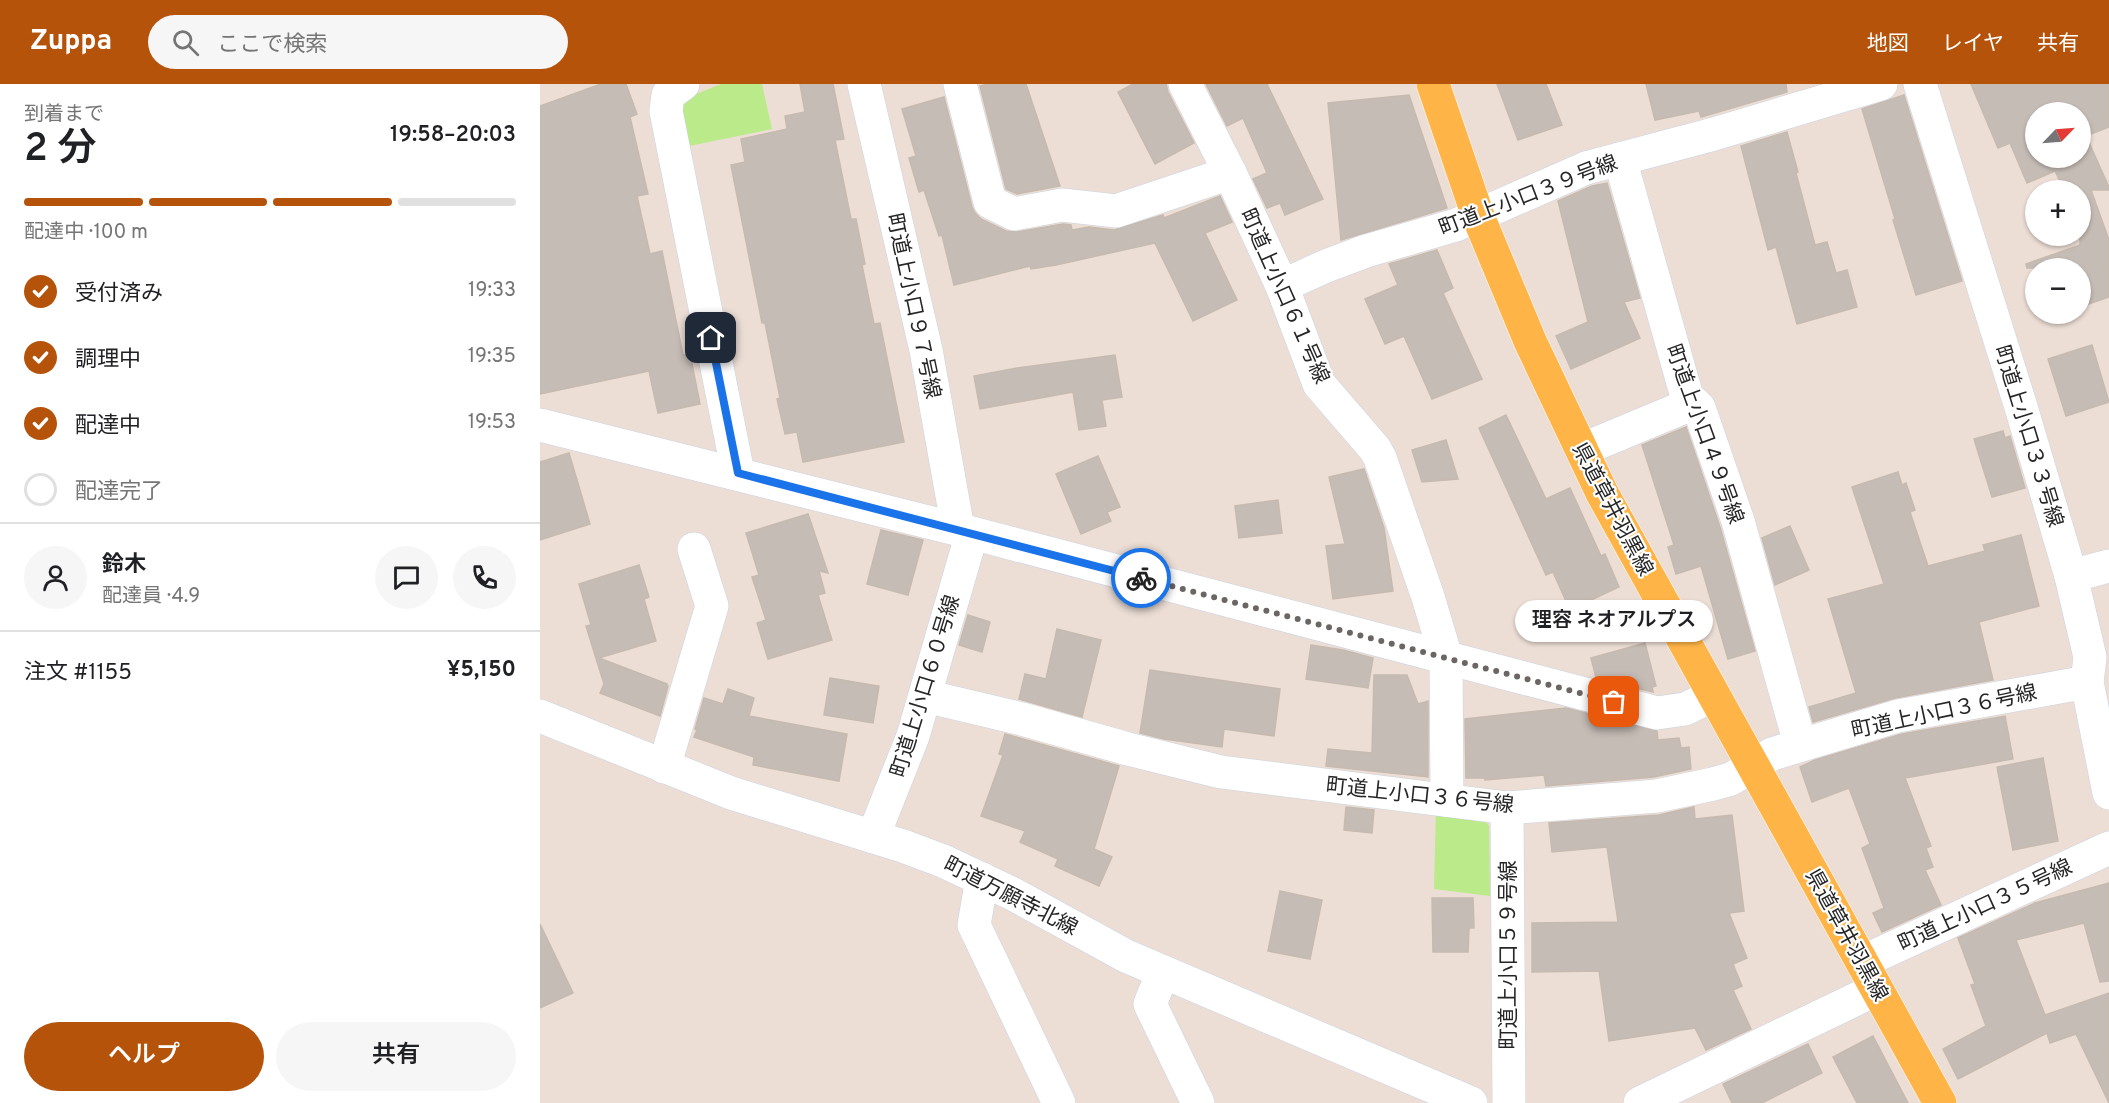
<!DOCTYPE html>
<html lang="ja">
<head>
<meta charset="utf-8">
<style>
  body { margin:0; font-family:Overpass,"Noto Sans JP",sans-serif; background:#f6f6f6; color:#202124; height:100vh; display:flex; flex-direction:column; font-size:22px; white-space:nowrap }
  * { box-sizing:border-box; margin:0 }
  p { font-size:20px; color:#757577 }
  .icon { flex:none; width:33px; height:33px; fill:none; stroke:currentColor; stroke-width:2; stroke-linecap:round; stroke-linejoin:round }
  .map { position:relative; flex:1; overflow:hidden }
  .sheet { display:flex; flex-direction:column; background:#fff; width:540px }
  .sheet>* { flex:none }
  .needle { width:39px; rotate:65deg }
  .fabs { position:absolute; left:1485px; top:18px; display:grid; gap:12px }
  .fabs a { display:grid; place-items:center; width:66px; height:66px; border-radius:50%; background:#fff; box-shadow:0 2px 4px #0004; font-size:30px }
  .pin { position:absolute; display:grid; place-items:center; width:51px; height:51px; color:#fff; margin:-26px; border-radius:12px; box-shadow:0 3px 9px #0006 }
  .courier { position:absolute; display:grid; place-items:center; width:60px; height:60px; margin:-30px; border:4px solid #1a73e8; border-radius:50%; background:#fff; color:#222; box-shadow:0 2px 8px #0007 }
  .bubble { position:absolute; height:42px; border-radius:21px; background:#fff; box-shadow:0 2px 4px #0004; font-size:20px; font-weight:600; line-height:42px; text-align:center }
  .overview em { font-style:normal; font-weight:600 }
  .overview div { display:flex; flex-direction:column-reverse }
  .overview { display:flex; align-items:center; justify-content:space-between; height:102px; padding:0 24px }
  h1 { font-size:39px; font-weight:600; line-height:45px }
  .bar { display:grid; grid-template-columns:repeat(4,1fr); gap:9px 6px; align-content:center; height:72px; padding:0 24px }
  .bar i { height:8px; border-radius:4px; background:#e0e0e0 }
  .bar .selected { background:#b45309 }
  .bar p { grid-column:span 4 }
  .line { display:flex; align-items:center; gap:15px; padding:0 24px; border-top:2px solid #e0e0e0 }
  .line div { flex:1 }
  .round { display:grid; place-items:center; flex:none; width:63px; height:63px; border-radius:32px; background:#f6f6f6 }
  ol { padding:0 24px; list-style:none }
  li { display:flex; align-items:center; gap:18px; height:66px }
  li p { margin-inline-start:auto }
  li .icon { padding:6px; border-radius:50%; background:#b45309; color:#fff; stroke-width:4 }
  li:last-child { color:#757577 }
  li i { width:33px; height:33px; border:3px solid #e0e0e0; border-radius:50% }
  .action { display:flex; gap:12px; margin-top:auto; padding:12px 24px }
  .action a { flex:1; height:69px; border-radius:36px; background:#b45309; color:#fff; font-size:24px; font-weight:600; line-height:69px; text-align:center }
  .action a+a { background:#f6f6f6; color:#202124 }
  header { display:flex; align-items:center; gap:36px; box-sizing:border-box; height:84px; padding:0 30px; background:#b45309; color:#fff }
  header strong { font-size:28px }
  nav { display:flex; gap:33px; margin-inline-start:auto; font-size:21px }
  .search { width:420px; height:54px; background:#f6f6f6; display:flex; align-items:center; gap:15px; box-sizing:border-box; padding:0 21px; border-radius:33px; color:#757577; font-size:22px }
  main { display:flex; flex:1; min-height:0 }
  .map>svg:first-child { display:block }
  .green { fill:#bbea8a }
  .building { fill:#c6bcb6; stroke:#c6baaf; stroke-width:1.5; fill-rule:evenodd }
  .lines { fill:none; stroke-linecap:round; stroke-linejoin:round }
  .minor-casing { stroke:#cbd3e2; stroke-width:34 }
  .major-casing { stroke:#fff; stroke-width:34 }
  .minor { stroke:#fff; stroke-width:33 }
  .major { stroke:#ffb447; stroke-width:33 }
  .done { stroke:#6b6663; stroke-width:6; stroke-dasharray:0 10.8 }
  .route { stroke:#1a73e8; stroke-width:8 }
  .labels { text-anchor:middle; stroke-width:4.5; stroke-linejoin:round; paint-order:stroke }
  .street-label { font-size:21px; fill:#262626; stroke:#fff }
</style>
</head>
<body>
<header>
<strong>Zuppa</strong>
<div class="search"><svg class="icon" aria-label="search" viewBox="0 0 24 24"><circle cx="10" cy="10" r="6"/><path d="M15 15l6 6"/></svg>ここで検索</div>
<nav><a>地図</a><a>レイヤ</a><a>共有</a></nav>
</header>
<main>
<section class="sheet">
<div class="overview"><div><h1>2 分</h1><p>到着まで</p></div><em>19:58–20:03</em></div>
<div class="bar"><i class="selected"></i><i class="selected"></i><i class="selected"></i><i></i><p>配達中 · 100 m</p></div>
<ol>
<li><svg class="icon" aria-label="check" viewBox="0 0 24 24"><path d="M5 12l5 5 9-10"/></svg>受付済み<p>19:33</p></li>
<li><svg class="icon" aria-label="check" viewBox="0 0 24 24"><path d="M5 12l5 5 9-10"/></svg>調理中<p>19:35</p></li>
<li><svg class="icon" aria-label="check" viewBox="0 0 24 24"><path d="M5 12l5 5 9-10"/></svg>配達中<p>19:53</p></li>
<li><i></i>配達完了</li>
</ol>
<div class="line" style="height:108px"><a class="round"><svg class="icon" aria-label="person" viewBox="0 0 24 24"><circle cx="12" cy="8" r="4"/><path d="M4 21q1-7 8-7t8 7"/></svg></a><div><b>鈴木</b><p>配達員 · 4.9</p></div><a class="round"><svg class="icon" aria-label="chat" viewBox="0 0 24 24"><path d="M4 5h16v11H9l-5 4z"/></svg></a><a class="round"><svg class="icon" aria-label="phone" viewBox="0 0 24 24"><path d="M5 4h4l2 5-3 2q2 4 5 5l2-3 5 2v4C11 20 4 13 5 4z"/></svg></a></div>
<div class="line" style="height:78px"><div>注文 #1155</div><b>¥5,150</b></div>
<div class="action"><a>ヘルプ</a><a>共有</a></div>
</section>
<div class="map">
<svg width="1569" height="1019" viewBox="0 0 1569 1019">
  <rect width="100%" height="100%" fill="#ecded5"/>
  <g class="green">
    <path d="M 181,0 L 222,0 L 232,45 L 144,63 L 137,29 L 146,14 Z"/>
    <path d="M 896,722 L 941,732 L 949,742 L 950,812 L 894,805 Z"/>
  </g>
  <g class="building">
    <path d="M 61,0 L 86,0 L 97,30 L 90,33 L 108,110 L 97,112 L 110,170 L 122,167 L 143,271 L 150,270 L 160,320 L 118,329 L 109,287 L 0,310 L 0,22 Z"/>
    <path d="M 260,0 L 293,0 L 304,55 L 295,56 L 311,135 L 316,135 L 325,180 L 322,181 L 334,240 L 340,239 L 364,358 L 263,378 L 257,348 L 245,350 L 237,315 L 240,314 L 225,239 L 222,239 L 191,81 L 205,78 L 201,55 L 247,45 L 245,32 L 265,28 Z"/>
    <path d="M 448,0 L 486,0 L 520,102 L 477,110 L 466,105 L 440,2 Z"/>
    <path d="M 593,0 L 626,0 L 628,8 L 654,59 L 615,80 L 578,8 Z"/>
    <path d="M 666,0 L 727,0 L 783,115 L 745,131 L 740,119 L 727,124 L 713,95 L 727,89 L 703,34 L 687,42 Z"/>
    <path d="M 957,0 L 1006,0 L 1022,41 L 978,56 Z"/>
    <path d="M 1106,0 L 1246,0 L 1247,8 L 1161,33 L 1159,27 L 1115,36 Z"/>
    <path d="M 1431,0 L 1569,0 L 1569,43 L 1546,52 L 1569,103 L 1569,106 L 1551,106 L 1569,156 L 1569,213 L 1540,223 L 1540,184 L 1487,184 L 1486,180 L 1540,161 L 1540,106 L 1524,106 L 1515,87 L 1487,99 L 1470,59 L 1458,64 ZM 1496,28 L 1540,28 L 1540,74 L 1496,74 Z"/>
    <path d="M 869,11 L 907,124 L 801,156 L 788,19 Z"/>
    <path d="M 1364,11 L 1422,197 L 1376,211 L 1353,136 L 1355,135 L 1322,25 Z"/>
    <path d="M 404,13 L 432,123 L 435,129 L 441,135 L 466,147 L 477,148 L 523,140 L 531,141 L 532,146 L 549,143 L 574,146 L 623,131 L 624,134 L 680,112 L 692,138 L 665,149 L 697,216 L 653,237 L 615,159 L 516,181 L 491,185 L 490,182 L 414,201 L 402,151 L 399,152 L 384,106 L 379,108 L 369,74 L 376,72 L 362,25 Z"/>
    <path d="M 1247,48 L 1258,88 L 1256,89 L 1275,161 L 1287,158 L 1296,189 L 1307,186 L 1317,223 L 1257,240 L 1236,163 L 1228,166 L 1201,62 Z"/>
    <path d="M 1067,99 L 1100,214 L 1084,218 L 1100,254 L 1031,285 L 1016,252 L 1048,238 L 1018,117 L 1052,102 Z"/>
    <path d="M 897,166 L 913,204 L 903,209 L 942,295 L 892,315 L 864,252 L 845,260 L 825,215 L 858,201 L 849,180 Z"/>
    <path d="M 1552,261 L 1569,318 L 1526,332 L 1508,275 Z"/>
    <path d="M 575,271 L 582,313 L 562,316 L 566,342 L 539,346 L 533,308 L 440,325 L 434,292 L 477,284 Z"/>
    <path d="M 966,331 L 1006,415 L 1030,404 L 1061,472 L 1065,470 L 1079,503 L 1030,526 L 1013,488 L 1006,491 L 939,344 Z"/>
    <path d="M 1146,343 L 1180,443 L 1215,567 L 1188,575 L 1161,482 L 1136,490 L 1128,463 L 1134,461 L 1102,361 Z"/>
    <path d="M 1463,347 L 1465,354 L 1470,352 L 1485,404 L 1452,413 L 1434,355 Z"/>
    <path d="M 906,356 L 918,395 L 882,398 L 872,366 Z"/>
    <path d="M 29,369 L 50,440 L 0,456 L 0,378 Z"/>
    <path d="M 558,372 L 580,423 L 567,428 L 571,437 L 541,450 L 516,390 Z"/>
    <path d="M 824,385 L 844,444 L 853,507 L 793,515 L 786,462 L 805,460 L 789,393 Z"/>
    <path d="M 1358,388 L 1362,401 L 1366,399 L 1375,426 L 1370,428 L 1388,482 L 1445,467 L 1443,461 L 1481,451 L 1499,522 L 1439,538 L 1453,596 L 1355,614 L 1273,638 L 1269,623 L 1316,609 L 1288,515 L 1344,500 L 1312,403 Z"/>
    <path d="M 738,416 L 742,449 L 699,454 L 695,422 Z"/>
    <path d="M 268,430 L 288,489 L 279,487 L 285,509 L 278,511 L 292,556 L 228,575 L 217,539 L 226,536 L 212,493 L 219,491 L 206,449 Z"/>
    <path d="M 1250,442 L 1269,486 L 1235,501 L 1222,454 Z"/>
    <path d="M 341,446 L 383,456 L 368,511 L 327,500 Z"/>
    <path d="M 99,481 L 109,513 L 104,515 L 116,557 L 59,574 L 127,600 L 126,602 L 128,602 L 120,632 L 60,609 L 64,600 L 46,542 L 51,541 L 39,500 Z"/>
    <path d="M 428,531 L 450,538 L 442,568 L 419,561 Z"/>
    <path d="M 517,545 L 561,556 L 542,633 L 479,615 L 485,590 L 506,595 Z"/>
    <path d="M 1105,559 L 1116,602 L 1112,603 L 1113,608 L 1056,594 L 1051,574 Z"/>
    <path d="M 771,561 L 803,566 L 833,574 L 828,604 L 766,595 Z"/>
    <path d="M 610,586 L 740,605 L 734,652 L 684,645 L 682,663 L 624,655 L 600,649 Z"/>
    <path d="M 834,591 L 867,591 L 878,620 L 888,617 L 888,693 L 786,682 L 788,665 L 832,669 Z"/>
    <path d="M 290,594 L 339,602 L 333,639 L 284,631 Z"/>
    <path d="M 188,605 L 214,614 L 209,632 L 307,650 L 299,697 L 213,681 L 214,673 L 154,653 L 157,646 L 155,645 L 164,614 L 183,620 Z"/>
    <path d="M 1026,624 L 1117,647 L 1118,656 L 1139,654 L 1141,664 L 1149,663 L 1151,685 L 1114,693 L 1006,702 L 1004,691 L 945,696 L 944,694 L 926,694 L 925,635 Z"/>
    <path d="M 1465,632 L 1473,675 L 1365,694 L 1391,762 L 1386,764 L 1393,783 L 1385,786 L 1401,821 L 1342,848 L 1333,829 L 1344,824 L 1322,764 L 1330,760 L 1309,704 L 1272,718 L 1260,683 L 1275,676 L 1362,650 Z"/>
    <path d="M 465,650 L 579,682 L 554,765 L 572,773 L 559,802 L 515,782 L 518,775 L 480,758 L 485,747 L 441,732 L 463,671 L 459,670 Z"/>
    <path d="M 1503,674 L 1518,757 L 1473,766 L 1457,683 Z"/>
    <path d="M 806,723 L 834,726 L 832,749 L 804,746 Z"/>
    <path d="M 1154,723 L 1155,735 L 1192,731 L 1204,827 L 1189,829 L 1207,874 L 1193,880 L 1202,902 L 1193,906 L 1211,945 L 1166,966 L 1155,944 L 1069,957 L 1059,887 L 992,888 L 992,839 L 1078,838 L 1067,763 L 1012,768 L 1009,739 L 1119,731 Z"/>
    <path d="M 1569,799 L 1569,897 L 1560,898 L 1544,839 L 1476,856 L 1505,931 L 1569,909 L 1569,1019 L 1536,950 L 1510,959 L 1507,949 L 1418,995 L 1403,965 L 1446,942 L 1431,901 L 1435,900 L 1418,854 L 1495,819 Z"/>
    <path d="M 740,807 L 782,816 L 770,875 L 728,867 Z"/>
    <path d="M 892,814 L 933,814 L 934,844 L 929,844 L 928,868 L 893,868 Z"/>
    <path d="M 0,840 L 33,909 L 0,924 Z"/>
    <path d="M 1333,952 L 1368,1019 L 1317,1019 L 1293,973 Z"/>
    <path d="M 1268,960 L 1282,989 L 1222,1019 L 1192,1019 L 1183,1000 Z"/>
  </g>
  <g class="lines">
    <g class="minor-casing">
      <g id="minor">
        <path d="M 143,0 L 128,11 L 126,27 L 198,389"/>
        <path d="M 324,0 L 386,266 L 418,445"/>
        <path d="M 420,0 L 450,118 L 474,130 L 522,121 L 576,127 L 690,89 L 742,202 L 779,300 L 835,365 L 840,374 L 888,513 L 906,573 L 907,716"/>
        <path d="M 645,0 L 690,89"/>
        <path d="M 1380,0 L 1481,323 L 1531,492 L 1550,573 L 1547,598 L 1569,709"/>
        <path d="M 1080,75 L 1147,313 L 1159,324 L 1198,437 L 1260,660"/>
        <path d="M 742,202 L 786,182 L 826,167 L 916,141 L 1046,84 L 1174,50 L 1341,0"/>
        <path d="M 0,341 L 432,449 L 1117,629 L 1145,625 L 1174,611"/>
        <path d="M 1041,366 L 1154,319"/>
        <path d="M 1531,492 L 1569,482"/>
        <path d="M 385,612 L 482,635 L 588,665 L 681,688 L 967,724 L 1117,712 L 1173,700 L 1191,695 L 1232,670 L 1358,632 L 1547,598"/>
        <path d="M 0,632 L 191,709 L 363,762 L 403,777 L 473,810 L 586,872 L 931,1019"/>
        <path d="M 124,683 L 172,522 L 154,465"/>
        <path d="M 967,724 L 969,1019"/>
        <path d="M 333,753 L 373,652 L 432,449"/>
        <path d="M 442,795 L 434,841 L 519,1019"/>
        <path d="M 1322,878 L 1569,764"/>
        <path d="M 623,888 L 610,920 L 658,1019"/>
        <path d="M 1100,1019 L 1337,905"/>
      </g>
    </g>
    <g class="major-casing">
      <path id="major" d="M 893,0 L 938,132 L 990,257 L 1062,409 L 1400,1019"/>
    </g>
    <use href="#minor" class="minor"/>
    <use href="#major" class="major"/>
  </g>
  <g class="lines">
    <path class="done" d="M 601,494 L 1074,618"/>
    <path class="route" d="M 171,254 L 198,389 L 601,494"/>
  </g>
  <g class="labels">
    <g class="street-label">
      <text transform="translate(988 111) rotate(-21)" y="7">町道上小口３９号線</text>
      <text transform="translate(745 212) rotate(66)" y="7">町道上小口６１号線</text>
      <text transform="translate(374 222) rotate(78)" y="7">町道上小口９７号線</text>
      <text transform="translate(1165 350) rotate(70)" y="7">町道上小口４９号線</text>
      <text transform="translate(1489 352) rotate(73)" y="7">町道上小口３３号線</text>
      <text transform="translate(1073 425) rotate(62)" y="7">県道草井羽黒線</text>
      <text transform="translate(385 602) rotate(-73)" y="7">町道上小口６０号線</text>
      <text transform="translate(1404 627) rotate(-12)" y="7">町道上小口３６号線</text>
      <text transform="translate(880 711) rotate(6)" y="7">町道上小口３６号線</text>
      <text transform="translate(471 812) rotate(27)" y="7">町道万願寺北線</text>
      <text transform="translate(1445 821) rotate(-25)" y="7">町道上小口３５号線</text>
      <text transform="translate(1307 851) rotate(61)" y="7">県道草井羽黒線</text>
      <text transform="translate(968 871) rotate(-90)" y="7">町道上小口５９号線</text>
    </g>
  </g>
</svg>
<div class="fabs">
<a><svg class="needle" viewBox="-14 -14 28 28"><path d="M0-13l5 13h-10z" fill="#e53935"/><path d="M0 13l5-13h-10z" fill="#757577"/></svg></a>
<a>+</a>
<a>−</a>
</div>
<div class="pin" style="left:1074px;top:618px;background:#ea580c"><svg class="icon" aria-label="bag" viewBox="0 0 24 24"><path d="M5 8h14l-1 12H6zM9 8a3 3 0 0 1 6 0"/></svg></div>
<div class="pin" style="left:171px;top:254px;background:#1f2937"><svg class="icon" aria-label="home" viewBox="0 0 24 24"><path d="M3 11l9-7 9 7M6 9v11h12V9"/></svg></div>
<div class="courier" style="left:601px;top:494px"><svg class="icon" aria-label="bike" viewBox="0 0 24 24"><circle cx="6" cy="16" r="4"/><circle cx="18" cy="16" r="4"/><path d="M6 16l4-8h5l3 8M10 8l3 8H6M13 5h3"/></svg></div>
<div class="bubble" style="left:975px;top:516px;width:198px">理容 ネオアルプス</div>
</div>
</main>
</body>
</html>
